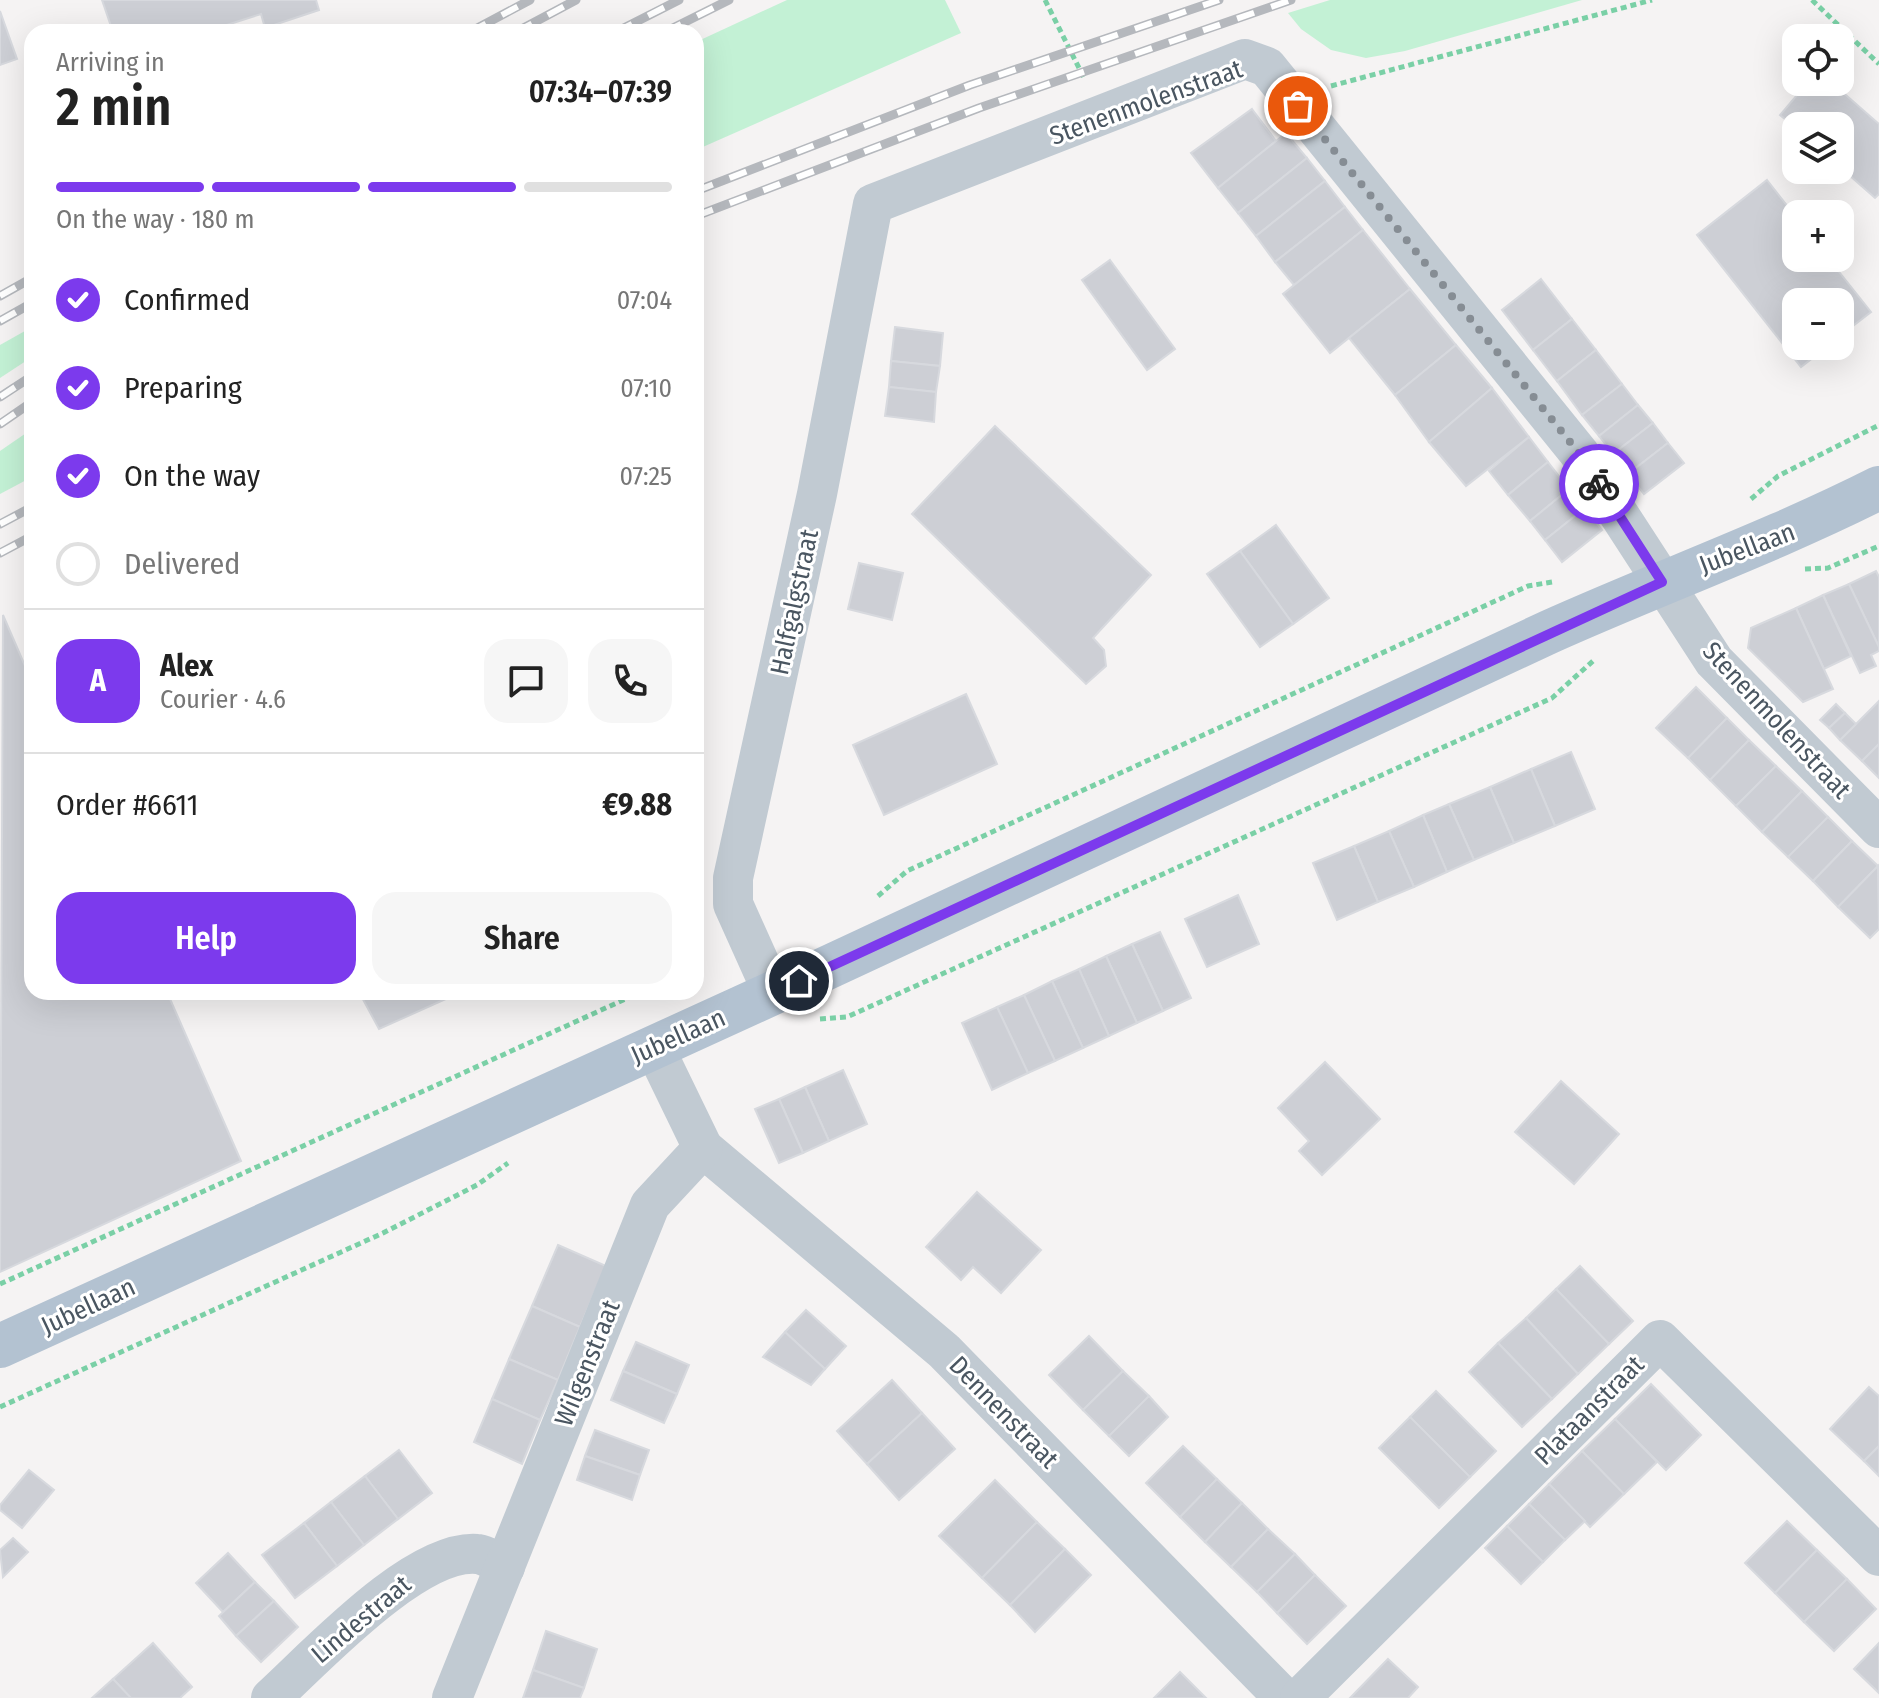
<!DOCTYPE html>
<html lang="en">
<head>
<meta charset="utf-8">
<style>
  body { margin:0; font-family:"Fira Sans Condensed",sans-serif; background:#f6f6f6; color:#222; height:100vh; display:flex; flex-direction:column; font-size:30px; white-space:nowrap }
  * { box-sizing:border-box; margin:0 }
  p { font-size:26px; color:#767676 }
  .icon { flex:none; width:44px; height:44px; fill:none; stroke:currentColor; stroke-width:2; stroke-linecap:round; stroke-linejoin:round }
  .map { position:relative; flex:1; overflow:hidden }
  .details { position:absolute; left:24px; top:24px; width:680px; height:976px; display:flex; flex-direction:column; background:#fff; border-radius:24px; box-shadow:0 8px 32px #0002 }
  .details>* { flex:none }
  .controls { position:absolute; left:1782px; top:24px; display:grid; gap:16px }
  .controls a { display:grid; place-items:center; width:72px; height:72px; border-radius:16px; background:#fff; box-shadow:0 8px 32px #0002; font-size:40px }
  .pin { position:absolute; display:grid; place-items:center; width:68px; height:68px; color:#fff; margin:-34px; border:4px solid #fff; border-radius:50%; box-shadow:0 2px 8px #0007 }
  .courier { position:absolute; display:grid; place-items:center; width:80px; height:80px; margin:-40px; border:6px solid #7c3aed; border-radius:50%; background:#fff; color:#222; box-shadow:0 2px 10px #0007 }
  .summary em { font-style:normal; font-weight:600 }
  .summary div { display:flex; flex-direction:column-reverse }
  .summary { display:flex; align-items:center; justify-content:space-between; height:136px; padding:0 32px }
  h1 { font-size:52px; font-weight:600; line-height:60px }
  .bar { display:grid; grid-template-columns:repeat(4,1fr); gap:12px 8px; align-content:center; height:96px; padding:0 32px }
  .bar i { height:10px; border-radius:6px; background:#e0e0e0 }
  .bar .selected { background:#7c3aed }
  .bar p { grid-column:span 4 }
  .line { display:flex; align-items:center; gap:20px; padding:0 32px; border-top:2px solid #e0e0e0 }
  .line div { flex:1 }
  .round { display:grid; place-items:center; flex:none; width:84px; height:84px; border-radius:24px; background:#f6f6f6 }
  ol { padding:0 32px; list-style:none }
  li { display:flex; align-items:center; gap:24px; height:88px }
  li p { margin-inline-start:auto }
  li .icon { padding:8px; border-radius:50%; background:#7c3aed; color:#fff; stroke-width:4 }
  li:last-child { color:#767676 }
  li i { width:44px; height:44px; border:4px solid #e0e0e0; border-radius:50% }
  .button { display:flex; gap:16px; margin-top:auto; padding:16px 32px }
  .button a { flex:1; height:92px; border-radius:24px; background:#7c3aed; color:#fff; font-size:32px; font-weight:600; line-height:92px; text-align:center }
  .button a+a { background:#f6f6f6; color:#222 }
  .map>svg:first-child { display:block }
  .green { fill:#c3f1d5 }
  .building { fill:#cdcfd5; stroke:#d7d9de; stroke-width:2 }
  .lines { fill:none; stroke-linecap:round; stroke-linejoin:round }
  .path { stroke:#7ad0a6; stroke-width:5; stroke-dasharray:6 4; stroke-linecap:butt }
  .minor { stroke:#c1cad2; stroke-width:40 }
  .major { stroke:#b3c2d1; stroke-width:44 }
  .rail-casing { stroke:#b5b8bd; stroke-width:9 }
  .rail { stroke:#fff; stroke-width:6; stroke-dasharray:18; stroke-linecap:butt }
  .done { stroke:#868d94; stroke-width:8; stroke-dasharray:0 14.4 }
  .route { stroke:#7c3aed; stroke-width:10 }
  .labels { text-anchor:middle; stroke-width:6; stroke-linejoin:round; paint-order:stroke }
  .street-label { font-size:26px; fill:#4a5661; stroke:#fff }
</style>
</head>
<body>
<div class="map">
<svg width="1879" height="1698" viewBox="0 0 1879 1698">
  <rect width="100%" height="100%" fill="#f5f3f3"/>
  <g class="green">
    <path d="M 787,0 L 945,0 L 961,33 L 696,150 L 696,42 Z"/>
    <path d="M 1330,0 L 1582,0 L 1405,51 L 1366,58 L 1331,50 L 1301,29 L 1288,13 Z"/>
    <path d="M 32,327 L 32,357 L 0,378 L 0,345 Z"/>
    <path d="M 32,429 L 32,477 L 0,494 L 0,451 Z"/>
  </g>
  <g class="building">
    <path d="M 102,0 L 316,0 L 319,10 L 265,28 L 261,14 L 205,32 L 113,32 Z"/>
    <path d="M 0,11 L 17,59 L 0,65 Z"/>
    <path d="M 1808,82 L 1831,82 L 1879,124 L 1879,194 L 1875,198 L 1840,167 L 1840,126 L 1796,128 L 1780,115 Z"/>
    <path d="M 1252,109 L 1276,141 L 1218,188 L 1191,153 Z"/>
    <path d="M 1286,133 L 1307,158 L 1238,213 L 1218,188 Z"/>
    <path d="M 1307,158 L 1325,181 L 1256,236 L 1238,213 Z"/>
    <path d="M 1767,180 L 1796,217 L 1796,258 L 1828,258 L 1871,312 L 1840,336 L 1840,302 L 1796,302 L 1796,346 L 1828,346 L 1801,367 L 1697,235 Z"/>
    <path d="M 1325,181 L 1345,207 L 1275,262 L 1256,236 Z"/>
    <path d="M 1345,207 L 1363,230 L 1294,285 L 1275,262 Z"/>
    <path d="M 1363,230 L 1410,289 L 1330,353 L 1283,294 Z"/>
    <path d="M 1110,260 L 1175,349 L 1147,370 L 1082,280 Z"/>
    <path d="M 1541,279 L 1572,319 L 1533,350 L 1502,310 Z"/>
    <path d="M 1410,289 L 1456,345 L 1395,395 L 1349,338 Z"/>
    <path d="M 1572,319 L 1596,350 L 1557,381 L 1533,350 Z"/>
    <path d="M 895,327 L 943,333 L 940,366 L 891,361 Z"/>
    <path d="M 1456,345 L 1492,388 L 1429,442 L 1395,395 Z"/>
    <path d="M 1596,350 L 1622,384 L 1582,415 L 1557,381 Z"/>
    <path d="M 891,361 L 940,366 L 936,392 L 889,387 Z"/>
    <path d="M 1622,384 L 1638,405 L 1599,436 L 1582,415 Z"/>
    <path d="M 889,387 L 936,392 L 934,422 L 885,416 Z"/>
    <path d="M 1492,388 L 1529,437 L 1466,486 L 1429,442 Z"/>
    <path d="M 1638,405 L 1653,423 L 1613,454 L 1599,436 Z"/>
    <path d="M 1653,423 L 1668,443 L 1628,474 L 1613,454 Z"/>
    <path d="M 995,426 L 1151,575 L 1093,638 L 1104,650 L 1106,666 L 1086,684 L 912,514 Z"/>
    <path d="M 1529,437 L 1548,462 L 1508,495 L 1489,471 Z"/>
    <path d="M 1668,443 L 1684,463 L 1644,494 L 1628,474 Z"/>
    <path d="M 1548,462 L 1569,489 L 1530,521 L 1508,495 Z"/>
    <path d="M 1569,489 L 1585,508 L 1545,540 L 1530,521 Z"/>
    <path d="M 1585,508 L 1602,530 L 1562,562 L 1545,540 Z"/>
    <path d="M 1276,525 L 1329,598 L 1293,624 L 1240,551 Z"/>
    <path d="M 1240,551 L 1293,624 L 1260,647 L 1207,574 Z"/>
    <path d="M 859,563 L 903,573 L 892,620 L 848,609 Z"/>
    <path d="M 1876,571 L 1879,577 L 1879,647 L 1849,584 Z"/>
    <path d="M 1849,584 L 1879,647 L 1879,651 L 1871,655 L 1876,666 L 1860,673 L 1823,595 Z"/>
    <path d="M 1823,595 L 1851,656 L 1824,669 L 1796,608 Z"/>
    <path d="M 1796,608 L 1833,689 L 1803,702 L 1748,648 L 1751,628 Z"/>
    <path d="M 3,615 L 32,682 L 32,992 L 167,992 L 241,1161 L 0,1272 Z"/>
    <path d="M 1696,687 L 1727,718 L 1688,758 L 1656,728 Z"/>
    <path d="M 966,694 L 997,764 L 884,815 L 853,745 Z"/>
    <path d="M 1879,701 L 1879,744 L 1862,761 L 1840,740 Z"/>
    <path d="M 1836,704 L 1845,713 L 1829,728 L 1820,720 Z"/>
    <path d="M 1845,713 L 1856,724 L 1840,740 L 1829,728 Z"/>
    <path d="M 1727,718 L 1749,740 L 1710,780 L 1688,758 Z"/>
    <path d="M 1749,740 L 1776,766 L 1736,806 L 1710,780 Z"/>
    <path d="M 1879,744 L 1879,778 L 1862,761 Z"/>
    <path d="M 1571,752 L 1595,809 L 1555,826 L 1531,769 Z"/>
    <path d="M 1776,766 L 1802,791 L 1762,832 L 1736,806 Z"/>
    <path d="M 1531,769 L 1555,826 L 1514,843 L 1490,787 Z"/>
    <path d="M 1490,787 L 1514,843 L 1474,860 L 1449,804 Z"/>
    <path d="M 1802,791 L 1828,817 L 1788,857 L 1762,832 Z"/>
    <path d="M 1449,804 L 1474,860 L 1447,872 L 1423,815 Z"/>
    <path d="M 1423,815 L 1447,872 L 1414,887 L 1389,831 Z"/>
    <path d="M 1828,817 L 1852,841 L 1813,881 L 1788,857 Z"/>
    <path d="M 1389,831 L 1414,887 L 1378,902 L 1354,846 Z"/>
    <path d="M 1852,841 L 1878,866 L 1838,907 L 1813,881 Z"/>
    <path d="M 1354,846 L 1378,902 L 1337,920 L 1313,863 Z"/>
    <path d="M 1878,866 L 1879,929 L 1870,938 L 1838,907 Z"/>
    <path d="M 1238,895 L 1259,944 L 1207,967 L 1185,919 Z"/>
    <path d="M 1160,932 L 1191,998 L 1163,1011 L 1132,944 Z"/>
    <path d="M 1132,944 L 1163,1011 L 1137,1023 L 1106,956 Z"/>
    <path d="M 1106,956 L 1137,1023 L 1109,1036 L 1079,969 Z"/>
    <path d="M 1079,969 L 1109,1036 L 1083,1048 L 1052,981 Z"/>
    <path d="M 1052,981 L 1083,1048 L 1055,1061 L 1024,995 Z"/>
    <path d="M 359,992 L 459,992 L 459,993 L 379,1029 Z"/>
    <path d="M 1024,995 L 1055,1061 L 1028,1073 L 997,1007 Z"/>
    <path d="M 997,1007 L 1028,1073 L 992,1090 L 962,1023 Z"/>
    <path d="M 1325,1062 L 1380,1119 L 1322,1175 L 1299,1151 L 1309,1141 L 1278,1108 Z"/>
    <path d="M 843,1070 L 867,1124 L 829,1141 L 805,1087 Z"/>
    <path d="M 1561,1081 L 1619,1134 L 1574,1184 L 1515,1132 Z"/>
    <path d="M 805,1087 L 829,1141 L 803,1153 L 779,1099 Z"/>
    <path d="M 779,1099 L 803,1153 L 779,1163 L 755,1109 Z"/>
    <path d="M 977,1192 L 1041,1250 L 1001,1293 L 973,1267 L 961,1280 L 926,1247 Z"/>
    <path d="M 558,1245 L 606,1266 L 580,1327 L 532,1306 Z"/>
    <path d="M 1580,1266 L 1633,1321 L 1609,1344 L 1556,1289 Z"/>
    <path d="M 1556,1289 L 1609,1344 L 1578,1374 L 1526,1318 Z"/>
    <path d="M 532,1306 L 580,1327 L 558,1380 L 509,1359 Z"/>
    <path d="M 806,1310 L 846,1346 L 825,1369 L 785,1332 Z"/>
    <path d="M 1526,1318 L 1578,1374 L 1552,1399 L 1498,1343 Z"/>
    <path d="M 785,1332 L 825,1369 L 811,1385 L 763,1357 Z"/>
    <path d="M 1089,1336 L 1123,1371 L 1083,1410 L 1049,1375 Z"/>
    <path d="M 636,1342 L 689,1365 L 677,1394 L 623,1371 Z"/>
    <path d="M 1498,1343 L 1552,1399 L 1522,1427 L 1469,1372 Z"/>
    <path d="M 509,1359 L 558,1380 L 540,1420 L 492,1399 Z"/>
    <path d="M 623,1371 L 677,1394 L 664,1423 L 611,1400 Z"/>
    <path d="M 1123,1371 L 1149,1396 L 1109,1436 L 1083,1410 Z"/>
    <path d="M 892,1380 L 922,1413 L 867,1464 L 837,1431 Z"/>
    <path d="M 1651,1384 L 1701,1435 L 1666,1470 L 1615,1419 Z"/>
    <path d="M 1869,1387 L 1879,1396 L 1879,1446 L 1864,1461 L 1830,1429 Z"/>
    <path d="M 1436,1391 L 1496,1451 L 1470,1477 L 1410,1417 Z"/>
    <path d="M 1149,1396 L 1168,1417 L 1129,1456 L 1109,1436 Z"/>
    <path d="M 492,1399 L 540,1420 L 522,1464 L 474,1442 Z"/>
    <path d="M 922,1413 L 955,1449 L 899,1500 L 867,1464 Z"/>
    <path d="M 1410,1417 L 1470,1477 L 1439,1508 L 1379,1448 Z"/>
    <path d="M 1615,1419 L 1657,1462 L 1624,1494 L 1582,1451 Z"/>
    <path d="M 595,1430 L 649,1450 L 640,1475 L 585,1456 Z"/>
    <path d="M 1183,1446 L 1217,1479 L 1180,1517 L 1146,1483 Z"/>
    <path d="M 1879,1446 L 1879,1476 L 1864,1461 Z"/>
    <path d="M 399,1450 L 432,1493 L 398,1519 L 365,1476 Z"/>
    <path d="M 1582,1451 L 1624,1494 L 1590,1527 L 1549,1484 Z"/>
    <path d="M 585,1456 L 640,1475 L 632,1500 L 577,1480 Z"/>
    <path d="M 29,1470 L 54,1490 L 22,1528 L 0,1510 L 0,1505 Z"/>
    <path d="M 365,1476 L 398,1519 L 364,1545 L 331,1502 Z"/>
    <path d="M 1217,1479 L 1242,1503 L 1205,1542 L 1180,1517 Z"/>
    <path d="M 995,1480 L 1037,1522 L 982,1578 L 939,1536 Z"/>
    <path d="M 1549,1484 L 1585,1521 L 1565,1540 L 1529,1504 Z"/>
    <path d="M 331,1502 L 364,1545 L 337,1566 L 304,1523 Z"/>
    <path d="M 1242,1503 L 1268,1529 L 1231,1567 L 1205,1542 Z"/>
    <path d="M 1529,1504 L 1565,1540 L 1543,1562 L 1507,1526 Z"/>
    <path d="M 1787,1521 L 1817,1550 L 1775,1593 L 1745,1563 Z"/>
    <path d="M 1037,1522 L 1065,1549 L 1010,1605 L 982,1578 Z"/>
    <path d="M 304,1523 L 337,1566 L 295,1598 L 262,1555 Z"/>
    <path d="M 1507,1526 L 1543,1562 L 1521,1584 L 1485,1548 Z"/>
    <path d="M 1268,1529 L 1295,1554 L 1257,1592 L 1231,1567 Z"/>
    <path d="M 13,1538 L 28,1552 L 3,1577 L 0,1550 Z"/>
    <path d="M 1065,1549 L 1091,1575 L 1035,1632 L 1010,1605 Z"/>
    <path d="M 1817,1550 L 1847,1579 L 1804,1622 L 1775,1593 Z"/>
    <path d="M 228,1553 L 255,1582 L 223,1612 L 196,1583 Z"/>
    <path d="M 1295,1554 L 1315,1575 L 1277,1613 L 1257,1592 Z"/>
    <path d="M 1315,1575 L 1346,1606 L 1307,1644 L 1277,1613 Z"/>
    <path d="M 1847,1579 L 1876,1609 L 1834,1651 L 1804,1622 Z"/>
    <path d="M 255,1582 L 274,1601 L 236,1636 L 219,1616 Z"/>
    <path d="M 274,1601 L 298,1627 L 261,1662 L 236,1636 Z"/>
    <path d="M 546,1631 L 597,1649 L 584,1688 L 533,1670 Z"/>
    <path d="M 153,1643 L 192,1687 L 180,1698 L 131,1698 L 113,1679 Z"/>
    <path d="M 1879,1643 L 1879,1693 L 1854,1669 Z"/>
    <path d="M 1388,1659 L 1418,1687 L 1408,1698 L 1350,1698 Z"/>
    <path d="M 533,1670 L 584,1688 L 580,1698 L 523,1698 Z"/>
    <path d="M 1180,1672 L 1206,1698 L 1154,1698 Z"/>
    <path d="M 113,1679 L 131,1698 L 92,1698 Z"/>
  </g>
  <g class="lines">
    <g class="path">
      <path d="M 1045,0 L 1085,80"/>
      <path d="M 1812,0 L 1879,64"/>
      <path d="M 1331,86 L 1652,0"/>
      <path d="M 1751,499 L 1778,476 L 1879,425"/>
      <path d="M 1805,569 L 1828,568 L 1879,546"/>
      <path d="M 878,896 L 907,871 L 1528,586 L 1552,582"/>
      <path d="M 820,1019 L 847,1017 L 1552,698 L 1594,660"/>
      <path d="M 0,1284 L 632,996 L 667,993"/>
      <path d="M 0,1407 L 383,1233 L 477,1185 L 508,1163"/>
    </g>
    <g class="minor">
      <path d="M 773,993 L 733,904 L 733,878 L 817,494 L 873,204 L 1245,59 L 1267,67 L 1579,453 L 1714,661 L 1879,828"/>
      <path d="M 703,1148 L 944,1351 L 1284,1698"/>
      <path d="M 271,1698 C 315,1658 415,1549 477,1554 C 485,1554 497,1563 505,1567"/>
      <path d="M 452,1698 L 650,1205 L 703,1148 L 654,1047"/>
      <path d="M 1300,1698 L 1660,1340 L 1879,1556"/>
    </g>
    <path class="major" d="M 0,1346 L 773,993 L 1549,632 C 1658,583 1772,542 1879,488"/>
    <g class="rail-casing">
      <g id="rail">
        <path d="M 470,32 L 530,0"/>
        <path d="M 516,32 L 576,0"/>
        <path d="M 616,32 L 679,0"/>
        <path d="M 665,32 L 729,0"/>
        <path d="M 696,191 L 970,85 L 1219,0"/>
        <path d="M 696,216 L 979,108 L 1291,0"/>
        <path d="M 0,296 L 32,278"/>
        <path d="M 0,321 L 32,303"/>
        <path d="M 0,397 L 32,376"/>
        <path d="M 0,424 L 32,402"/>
        <path d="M 0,524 L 32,507"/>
        <path d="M 0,553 L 32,536"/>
      </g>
    </g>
    <use href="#rail" class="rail"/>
  </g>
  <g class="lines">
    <path class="done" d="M 1298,106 L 1579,453 L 1599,484"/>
    <path class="route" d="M 799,981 L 1662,582 L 1599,484"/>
  </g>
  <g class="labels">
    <g class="street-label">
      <text transform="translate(1146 102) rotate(-20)" y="9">Stenenmolenstraat</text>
      <text transform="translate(1747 548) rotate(-21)" y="9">Jubellaan</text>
      <text transform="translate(794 602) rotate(-78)" y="9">Halfgalgstraat</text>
      <text transform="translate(1777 720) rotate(47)" y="9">Stenenmolenstraat</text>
      <text transform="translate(678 1036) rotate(-24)" y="9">Jubellaan</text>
      <text transform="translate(88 1306) rotate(-25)" y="9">Jubellaan</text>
      <text transform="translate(587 1363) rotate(-68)" y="9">Wilgenstraat</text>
      <text transform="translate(1589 1410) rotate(-45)" y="9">Plataanstraat</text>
      <text transform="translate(1004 1412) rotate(46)" y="9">Dennenstraat</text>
      <text transform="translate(361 1619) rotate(-40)" y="9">Lindestraat</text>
    </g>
  </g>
</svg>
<div class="controls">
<a><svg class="icon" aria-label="locate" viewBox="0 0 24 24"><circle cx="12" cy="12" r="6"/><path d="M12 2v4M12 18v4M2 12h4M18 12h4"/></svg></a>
<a><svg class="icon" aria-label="layers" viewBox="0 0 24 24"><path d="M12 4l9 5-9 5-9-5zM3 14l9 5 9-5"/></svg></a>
<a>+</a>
<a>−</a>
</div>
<div class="pin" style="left:1298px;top:106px;background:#ea580c"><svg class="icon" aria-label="bag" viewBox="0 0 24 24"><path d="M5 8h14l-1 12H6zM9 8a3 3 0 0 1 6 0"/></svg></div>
<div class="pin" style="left:799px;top:981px;background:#1f2937"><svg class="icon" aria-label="home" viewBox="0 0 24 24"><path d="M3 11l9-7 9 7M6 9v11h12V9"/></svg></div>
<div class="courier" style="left:1599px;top:484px"><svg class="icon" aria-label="bike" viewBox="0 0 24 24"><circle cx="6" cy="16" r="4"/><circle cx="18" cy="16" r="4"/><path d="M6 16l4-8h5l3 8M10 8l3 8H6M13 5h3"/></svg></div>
<section class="details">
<div class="summary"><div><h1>2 min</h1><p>Arriving in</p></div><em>07:34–07:39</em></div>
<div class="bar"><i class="selected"></i><i class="selected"></i><i class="selected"></i><i></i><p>On the way · 180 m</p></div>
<ol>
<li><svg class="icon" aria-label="check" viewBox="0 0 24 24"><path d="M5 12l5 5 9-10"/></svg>Confirmed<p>07:04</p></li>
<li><svg class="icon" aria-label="check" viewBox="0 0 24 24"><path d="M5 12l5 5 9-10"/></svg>Preparing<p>07:10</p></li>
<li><svg class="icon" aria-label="check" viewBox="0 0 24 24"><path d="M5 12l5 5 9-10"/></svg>On the way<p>07:25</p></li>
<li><i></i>Delivered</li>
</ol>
<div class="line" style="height:144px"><b class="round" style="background:#7c3aed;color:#fff">A</b><div><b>Alex</b><p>Courier · 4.6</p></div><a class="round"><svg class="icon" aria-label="chat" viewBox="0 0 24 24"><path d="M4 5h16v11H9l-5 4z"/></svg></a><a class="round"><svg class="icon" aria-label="phone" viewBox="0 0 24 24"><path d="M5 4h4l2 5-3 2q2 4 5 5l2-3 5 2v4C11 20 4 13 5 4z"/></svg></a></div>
<div class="line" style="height:104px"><div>Order #6611</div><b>€9.88</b></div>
<div class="button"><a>Help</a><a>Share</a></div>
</section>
</div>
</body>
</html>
